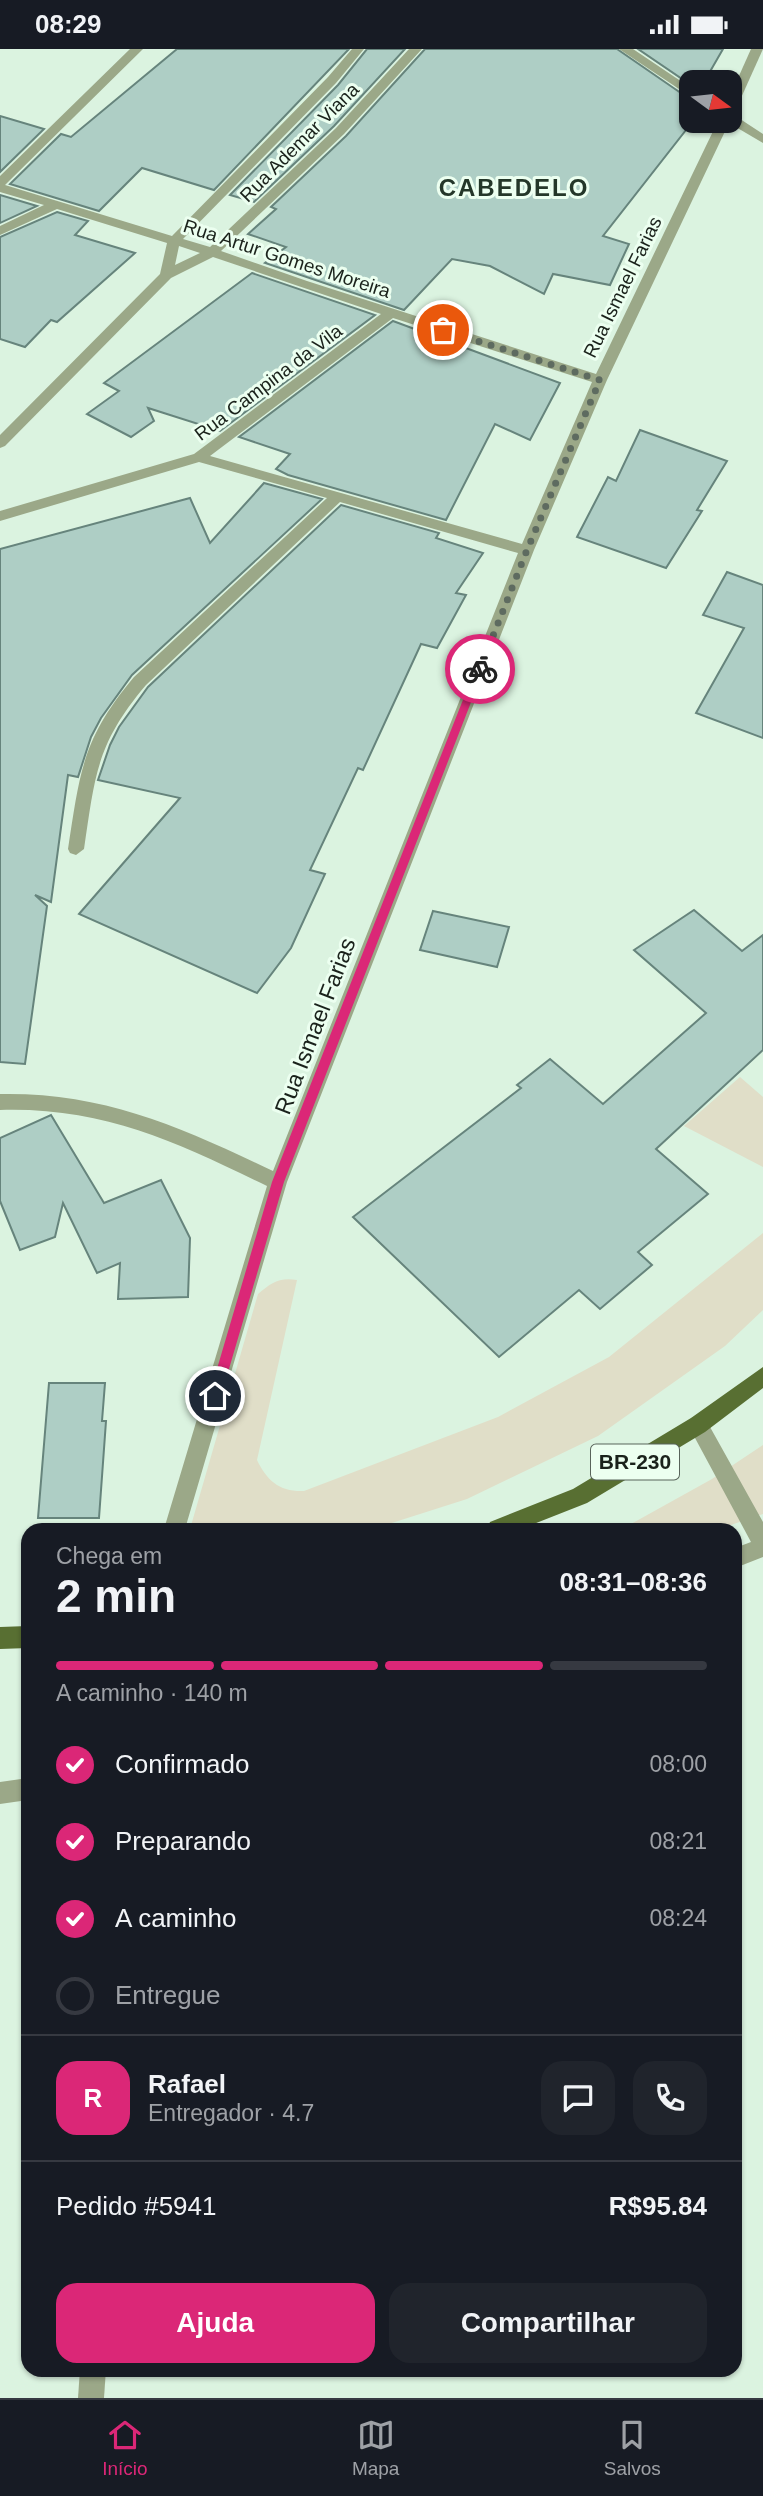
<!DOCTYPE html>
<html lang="pt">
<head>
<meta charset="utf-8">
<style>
  body { margin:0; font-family:Helvetica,sans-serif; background:#20242c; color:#f1f3f6; height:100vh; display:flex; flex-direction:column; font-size:26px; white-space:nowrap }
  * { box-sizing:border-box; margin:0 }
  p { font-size:23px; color:#9ea1a6 }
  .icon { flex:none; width:38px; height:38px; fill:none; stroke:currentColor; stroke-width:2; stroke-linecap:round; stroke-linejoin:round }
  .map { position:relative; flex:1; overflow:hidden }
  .panel { position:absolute; left:21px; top:1474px; width:721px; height:854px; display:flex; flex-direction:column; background:#171b24; border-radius:21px; box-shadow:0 2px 5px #0004 }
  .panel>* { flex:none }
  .needle { width:46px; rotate:105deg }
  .tools { position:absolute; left:679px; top:21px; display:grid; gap:14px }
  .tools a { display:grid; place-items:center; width:63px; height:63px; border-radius:14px; background:#171b24; box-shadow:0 2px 5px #0004; font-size:35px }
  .pin { position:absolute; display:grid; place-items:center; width:60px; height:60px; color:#fff; margin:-30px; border:4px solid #fff; border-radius:50%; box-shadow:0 2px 7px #0007 }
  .courier { position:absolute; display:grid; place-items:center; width:70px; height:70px; margin:-35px; border:5px solid #db2777; border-radius:50%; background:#fff; color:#222; box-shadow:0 2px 9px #0007 }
  .headline em { font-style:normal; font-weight:600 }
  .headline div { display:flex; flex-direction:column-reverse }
  .headline { display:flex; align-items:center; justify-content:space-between; height:119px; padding:0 35px }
  h1 { font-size:46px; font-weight:600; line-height:52px }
  .bar { display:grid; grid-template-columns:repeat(4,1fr); gap:10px 7px; align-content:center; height:84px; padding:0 35px }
  .bar i { height:9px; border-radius:5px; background:#363941 }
  .bar .current { background:#db2777 }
  .bar p { grid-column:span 4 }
  .line { display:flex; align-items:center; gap:18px; padding:0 35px; border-top:2px solid #363941 }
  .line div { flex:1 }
  .round { display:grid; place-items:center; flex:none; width:74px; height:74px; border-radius:21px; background:#20242c }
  ol { padding:0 35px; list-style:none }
  li { display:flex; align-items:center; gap:21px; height:77px }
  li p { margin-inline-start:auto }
  li .icon { padding:7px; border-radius:50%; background:#db2777; color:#fff; stroke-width:4 }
  li:last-child { color:#9ea1a6 }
  li i { width:38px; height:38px; border:4px solid #363941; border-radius:50% }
  .primary-button { display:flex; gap:14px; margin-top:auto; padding:14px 35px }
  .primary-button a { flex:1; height:80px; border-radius:21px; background:#db2777; color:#fff; font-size:28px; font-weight:600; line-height:80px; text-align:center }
  .primary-button a+a { background:#20242c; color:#f1f3f6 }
  .status { display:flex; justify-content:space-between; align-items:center; height:49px; padding:0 35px; background:#171b24; direction:ltr }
  .status svg { height:19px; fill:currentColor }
  .menu { display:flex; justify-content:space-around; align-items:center; height:98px; border-top:2px solid #363941; background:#171b24; font-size:19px; color:#9ea1a6 }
  .menu a { display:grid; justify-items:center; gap:4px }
  .menu .current { color:#db2777 }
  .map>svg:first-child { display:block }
  .green { fill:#e0dec8 }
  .building { fill:#aecec5; stroke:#66847c; stroke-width:2 }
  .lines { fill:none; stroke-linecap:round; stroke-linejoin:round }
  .minor { fill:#9ba888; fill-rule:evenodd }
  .primary { fill:#586f32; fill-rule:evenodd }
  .route { fill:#db2777 }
  .done { stroke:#5e6b60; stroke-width:7; stroke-dasharray:0 12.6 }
  .labels { text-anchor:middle; stroke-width:6; stroke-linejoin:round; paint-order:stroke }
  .far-street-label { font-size:19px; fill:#1a221b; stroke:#ecfff0 }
  .shield { fill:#ecfff0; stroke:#59645b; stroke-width:2 }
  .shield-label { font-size:21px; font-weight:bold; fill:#1a221b }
  .street-label { font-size:23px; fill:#1a221b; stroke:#ecfff0 }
  .far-district-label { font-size:24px; font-weight:bold; letter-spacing:2px; fill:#243729; stroke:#ecfff0 }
</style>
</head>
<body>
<div class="status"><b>08:29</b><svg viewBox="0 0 49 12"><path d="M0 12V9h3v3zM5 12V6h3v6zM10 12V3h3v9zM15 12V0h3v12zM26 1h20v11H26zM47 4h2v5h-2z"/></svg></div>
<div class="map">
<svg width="763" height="2349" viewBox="0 0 763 2349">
  <rect width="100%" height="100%" fill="#dbf3e0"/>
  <g class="green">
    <path d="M 740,1028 L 763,1048 L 763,1118 L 684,1077 Z"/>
    <path d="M 763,1184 L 763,1261 L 725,1297 L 598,1387 L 467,1450 L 373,1480 L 190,1480 L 258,1245 C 271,1234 279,1228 297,1231 L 257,1411 C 267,1432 280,1443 304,1442 L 498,1368 L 609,1308 Z"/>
    <path d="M 763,1396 L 763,1465 L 719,1480 L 622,1480 L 712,1430 Z"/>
  </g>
  <g class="building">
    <path d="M 177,0 L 349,0 L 214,141 L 142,119 L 99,162 L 10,135 L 61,85 L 71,88 Z"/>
    <path d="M 367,0 L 405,0 L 334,77 L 254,153 L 230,146 L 338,36 Z"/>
    <path d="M 425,0 L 617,0 L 691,51 L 681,72 L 693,72 L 603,187 L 629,195 L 610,236 L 553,225 L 544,245 L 490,217 L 452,210 L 404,261 L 265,214 L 286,198 L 248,185 L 276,160 L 271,158 L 346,87 Z"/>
    <path d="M 638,0 L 723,0 L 704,33 L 691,33 L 691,36 Z"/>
    <path d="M 0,67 L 44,80 L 0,123 Z"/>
    <path d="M 0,146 L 37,157 L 0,174 Z"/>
    <path d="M 57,163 L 88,172 L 75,186 L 135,204 L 57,273 L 51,271 L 25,298 L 0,290 L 0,188 Z"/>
    <path d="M 252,224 L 375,266 L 220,382 L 148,359 L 154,372 L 131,388 L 87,365 L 119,342 L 104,334 Z"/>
    <path d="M 393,272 L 560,334 L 530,391 L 495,375 L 446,471 L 288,426 L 276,420 L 290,405 L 239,388 Z"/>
    <path d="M 640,381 L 727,412 L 697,461 L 702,462 L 666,519 L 577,488 L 608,428 L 616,432 Z"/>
    <path d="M 264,434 L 322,450 L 132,626 L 101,669 L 91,688 L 78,728 L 68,726 L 51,853 L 35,846 L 47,857 L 25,1015 L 0,1013 L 0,500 L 190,449 L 210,494 Z"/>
    <path d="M 341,456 L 439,484 L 436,489 L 483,504 L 456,544 L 466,546 L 437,599 L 421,595 L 363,721 L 358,719 L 310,821 L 325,825 L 291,899 L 257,944 L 79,865 L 180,749 L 98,731 L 110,696 L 119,678 L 148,638 Z"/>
    <path d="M 727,523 L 763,536 L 763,689 L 696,664 L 744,579 L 703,566 Z"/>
    <path d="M 694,861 L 742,902 L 763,886 L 763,1001 L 656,1100 L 708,1145 L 638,1203 L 652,1216 L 600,1260 L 579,1241 L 499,1308 L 353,1168 L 521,1039 L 517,1036 L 550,1010 L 603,1055 L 706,964 L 634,901 Z"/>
    <path d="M 433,862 L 509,878 L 497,918 L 420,901 Z"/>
    <path d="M 51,1066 L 104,1154 L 161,1131 L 190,1189 L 188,1248 L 118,1250 L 120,1214 L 97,1224 L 63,1154 L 55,1188 L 20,1201 L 0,1152 L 0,1089 Z"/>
    <path d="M 49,1334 L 105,1334 L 102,1372 L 106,1372 L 99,1469 L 38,1469 Z"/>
  </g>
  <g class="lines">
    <g class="minor">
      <path d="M 130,0 L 143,0 L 5,136 L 172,187 L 328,28 L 352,0 L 364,0 L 336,34 L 183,190 L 210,198 L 336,79 L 409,0 L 422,0 L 344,85 L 221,202 L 307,232 L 596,325 L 718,72 L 730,72 L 730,65 L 734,66 L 763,85 L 763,94 L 729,74 L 607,331 L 534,501 L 287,1133 L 185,1480 L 164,1480 L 267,1137 C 176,1093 104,1058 0,1061 L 0,1045 C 104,1043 181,1078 273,1122 L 518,504 L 340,453 L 146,636 C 96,695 95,727 84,800 L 76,806 L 70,804 L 68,800 C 80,723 82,690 134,628 L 327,449 L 199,413 L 0,472 L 0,462 L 194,405 L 381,265 L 213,208 L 171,229 L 5,397 L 0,399 L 0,386 L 160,225 L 167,194 L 57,160 L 0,186 L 0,177 L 44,156 L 0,143 L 0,127 ZM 179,197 L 200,204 L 175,216 ZM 393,269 L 592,333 L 522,495 L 210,407 Z"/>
      <path d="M 619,0 L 633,0 L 691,39 L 691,48 Z"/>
      <path d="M 751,0 L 763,0 L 736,60 L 730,64 L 730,47 Z"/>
      <path d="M 698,1367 L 705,1369 L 763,1473 L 763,1508 L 735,1519 L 735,1499 L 751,1493 L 688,1376 L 691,1369 Z"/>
      <path d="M 28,1729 L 28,1751 L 0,1755 L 0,1733 Z"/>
      <path d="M 80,2320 L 106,2320 L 104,2349 L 78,2349 Z"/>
    </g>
    <g class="primary">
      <path d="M 763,1318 L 763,1339 L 705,1383 L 587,1454 L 521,1480 L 487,1480 L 490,1473 L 573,1440 L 691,1369 Z"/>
      <path d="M 28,1577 L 28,1599 L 0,1600 L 0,1578 Z"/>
    </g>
  </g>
  <path class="route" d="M 476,618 L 484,620 L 284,1133 L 221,1347 L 215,1352 L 209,1347 L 272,1133 Z"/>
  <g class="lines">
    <path class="done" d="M 443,281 L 600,331 L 527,501 L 480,620"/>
  </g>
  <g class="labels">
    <g class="far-street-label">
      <text transform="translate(299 93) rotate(-45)" y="7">Rua Ademar Viana</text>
      <text transform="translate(287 209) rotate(18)" y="7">Rua Artur Gomes Moreira</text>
      <text transform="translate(622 238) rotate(-64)" y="7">Rua Ismael Farias</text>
      <text transform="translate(268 333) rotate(-37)" y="7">Rua Campina da Vila</text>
    </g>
    <rect class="shield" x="591" y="1395.5" width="88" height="35" rx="5"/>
    <g class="shield-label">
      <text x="635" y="1420">BR-230</text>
    </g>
    <g class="street-label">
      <text transform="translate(315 977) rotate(-69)" y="8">Rua Ismael Farias</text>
    </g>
    <g class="far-district-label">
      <text x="514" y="147">CABEDELO</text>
    </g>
  </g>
</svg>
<div class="tools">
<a><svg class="needle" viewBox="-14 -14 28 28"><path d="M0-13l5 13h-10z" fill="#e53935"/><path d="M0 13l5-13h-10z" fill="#9ea1a6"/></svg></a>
</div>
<div class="pin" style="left:443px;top:281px;background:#ea580c"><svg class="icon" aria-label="bag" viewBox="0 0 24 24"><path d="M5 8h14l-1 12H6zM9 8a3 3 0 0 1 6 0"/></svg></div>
<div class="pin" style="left:215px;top:1347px;background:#1f2937"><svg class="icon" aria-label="home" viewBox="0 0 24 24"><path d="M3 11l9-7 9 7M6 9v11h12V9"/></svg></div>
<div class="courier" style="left:480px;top:620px"><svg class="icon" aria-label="bike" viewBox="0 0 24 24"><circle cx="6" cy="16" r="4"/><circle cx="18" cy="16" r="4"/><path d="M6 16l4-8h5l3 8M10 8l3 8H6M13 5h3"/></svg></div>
<section class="panel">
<div class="headline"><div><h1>2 min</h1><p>Chega em</p></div><em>08:31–08:36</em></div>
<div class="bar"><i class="current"></i><i class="current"></i><i class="current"></i><i></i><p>A caminho · 140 m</p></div>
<ol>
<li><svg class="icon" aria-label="check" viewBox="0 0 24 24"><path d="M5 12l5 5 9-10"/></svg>Confirmado<p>08:00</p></li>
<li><svg class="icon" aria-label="check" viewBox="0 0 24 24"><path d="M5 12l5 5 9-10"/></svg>Preparando<p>08:21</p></li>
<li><svg class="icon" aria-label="check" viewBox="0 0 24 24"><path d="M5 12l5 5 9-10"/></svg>A caminho<p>08:24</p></li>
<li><i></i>Entregue</li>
</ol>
<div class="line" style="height:126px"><b class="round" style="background:#db2777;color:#fff">R</b><div><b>Rafael</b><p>Entregador · 4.7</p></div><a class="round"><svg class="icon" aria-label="chat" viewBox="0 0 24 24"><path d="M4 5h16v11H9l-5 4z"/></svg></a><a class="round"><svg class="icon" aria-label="phone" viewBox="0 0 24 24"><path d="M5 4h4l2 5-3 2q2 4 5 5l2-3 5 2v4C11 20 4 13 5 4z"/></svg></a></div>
<div class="line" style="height:91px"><div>Pedido #5941</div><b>R$95.84</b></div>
<div class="primary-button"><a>Ajuda</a><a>Compartilhar</a></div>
</section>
</div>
<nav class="menu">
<a class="current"><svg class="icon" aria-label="home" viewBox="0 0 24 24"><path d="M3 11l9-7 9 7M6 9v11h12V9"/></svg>Início</a>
<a><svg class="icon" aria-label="map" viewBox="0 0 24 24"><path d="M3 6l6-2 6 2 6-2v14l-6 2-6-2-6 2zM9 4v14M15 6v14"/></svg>Mapa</a>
<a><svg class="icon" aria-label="saved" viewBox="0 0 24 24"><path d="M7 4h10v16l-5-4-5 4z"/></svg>Salvos</a>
</nav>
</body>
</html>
